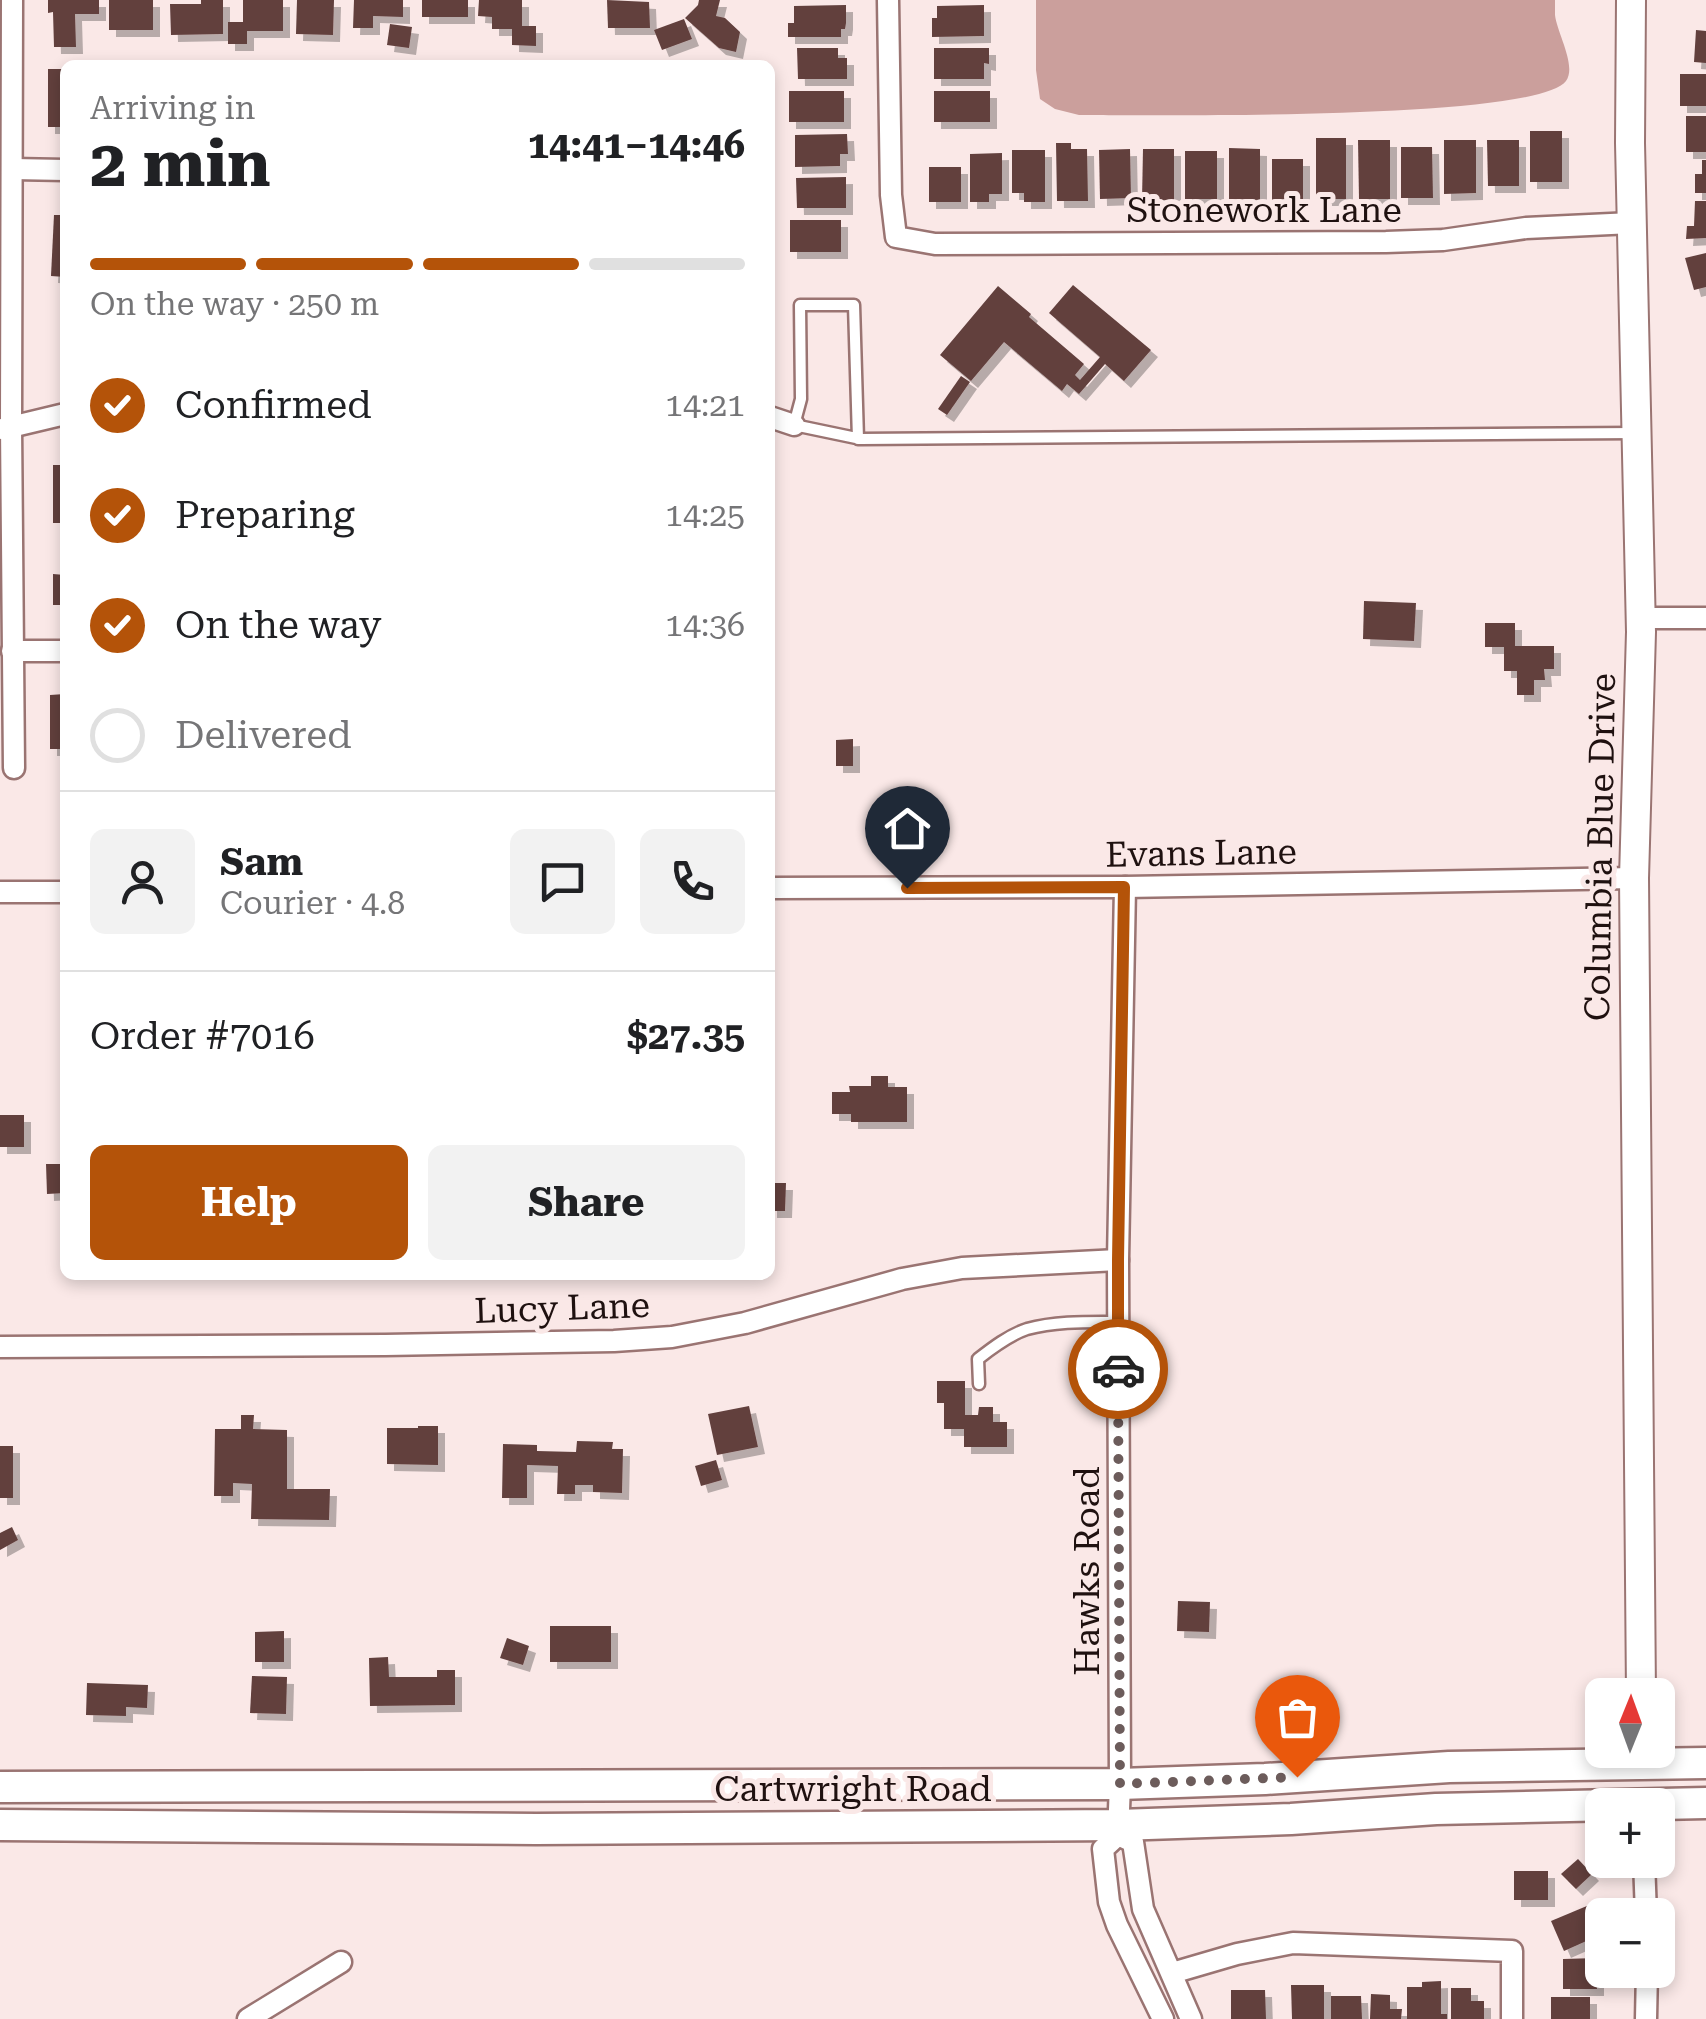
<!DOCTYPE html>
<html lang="en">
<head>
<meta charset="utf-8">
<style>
  body { margin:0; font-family:"Roboto Serif",serif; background:#f2f2f2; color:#202124; height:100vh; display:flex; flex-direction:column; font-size:38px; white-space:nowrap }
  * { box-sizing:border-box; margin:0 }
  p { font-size:32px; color:#757577 }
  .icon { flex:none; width:55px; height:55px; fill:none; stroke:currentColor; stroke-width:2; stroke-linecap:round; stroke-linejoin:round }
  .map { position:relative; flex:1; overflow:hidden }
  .sheet { position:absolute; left:60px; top:60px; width:715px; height:1220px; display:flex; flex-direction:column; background:#fff; border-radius:15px; box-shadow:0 5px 15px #0003 }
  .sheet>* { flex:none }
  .needle { width:65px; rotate:1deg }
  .controls { position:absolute; left:1585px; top:1678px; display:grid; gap:20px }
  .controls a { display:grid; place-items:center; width:90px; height:90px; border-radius:15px; background:#fff; box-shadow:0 5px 15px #0003; font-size:50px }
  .pin { position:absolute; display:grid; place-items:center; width:85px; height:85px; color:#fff; margin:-102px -42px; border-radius:50% 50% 50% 0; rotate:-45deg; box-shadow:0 0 10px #0007 }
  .pin .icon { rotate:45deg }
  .courier { position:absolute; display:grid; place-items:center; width:100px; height:100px; margin:-50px; border:8px solid #b45309; border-radius:50%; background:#fff; color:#222; box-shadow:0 2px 12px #0007 }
  .summary em { font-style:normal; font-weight:700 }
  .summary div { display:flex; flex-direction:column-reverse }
  .summary { display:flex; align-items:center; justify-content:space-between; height:170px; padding:0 30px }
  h1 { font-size:65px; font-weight:700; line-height:75px }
  .bar { display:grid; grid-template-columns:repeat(4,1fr); gap:15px 10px; align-content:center; height:120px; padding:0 30px }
  .bar i { height:12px; border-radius:8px; background:#e0e0e0 }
  .bar .current { background:#b45309 }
  .bar p { grid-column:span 4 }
  .line { display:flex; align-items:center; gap:25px; padding:0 30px; border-top:2px solid #e0e0e0 }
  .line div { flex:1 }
  .round { display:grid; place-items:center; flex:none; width:105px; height:105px; border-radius:15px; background:#f2f2f2 }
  ol { padding:0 30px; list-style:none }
  li { display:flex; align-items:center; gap:30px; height:110px }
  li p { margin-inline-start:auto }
  li .icon { padding:10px; border-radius:50%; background:#b45309; color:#fff; stroke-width:4 }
  li:last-child { color:#757577 }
  li i { width:55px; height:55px; border:5px solid #e0e0e0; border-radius:50% }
  .primary-button { display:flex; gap:20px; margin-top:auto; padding:20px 30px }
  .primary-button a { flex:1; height:115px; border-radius:15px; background:#b45309; color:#fff; font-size:40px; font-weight:700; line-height:115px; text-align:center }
  .primary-button a+a { background:#f2f2f2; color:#202124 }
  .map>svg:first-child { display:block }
  .water { fill:#cb9f9c }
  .building { fill:#62403e; filter:url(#shadow) }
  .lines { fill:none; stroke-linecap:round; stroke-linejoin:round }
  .lane-casing { stroke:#9a7472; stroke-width:15 }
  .street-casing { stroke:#9a7472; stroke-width:25 }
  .secondary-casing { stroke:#9a7472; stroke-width:32 }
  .primary-casing { stroke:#9a7472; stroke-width:35 }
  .lane { stroke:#fff; stroke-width:10 }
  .street { stroke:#fff; stroke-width:20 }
  .secondary { stroke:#fff; stroke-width:28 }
  .primary { stroke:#fff; stroke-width:30 }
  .done { stroke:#6c5c5b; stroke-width:10; stroke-dasharray:0 18 }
  .route { stroke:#b45309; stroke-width:12 }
  .labels { text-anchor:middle; stroke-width:10; stroke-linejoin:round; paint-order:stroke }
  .street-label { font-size:35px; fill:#1f1110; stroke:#fae8e7 }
</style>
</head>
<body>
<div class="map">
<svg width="1706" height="2019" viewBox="0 0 1706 2019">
  <defs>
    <filter id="shadow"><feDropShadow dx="7" dy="7" stdDeviation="0" flood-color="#0004"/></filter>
  </defs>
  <rect width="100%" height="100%" fill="#fae8e7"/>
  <path class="water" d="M 1036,0 L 1555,0 C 1555,5 1555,10 1555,15 C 1557,33 1577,66 1566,81 C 1536,121 1147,115 1079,115 L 1055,109 L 1040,99 L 1036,70 Z"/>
  <g class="building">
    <path d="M 48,0 L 99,0 L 99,14 L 75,14 L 76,47 L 54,47 L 53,12 L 48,13 Z"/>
    <rect x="109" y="0" width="44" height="30"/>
    <path d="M 201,0 L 223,0 L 223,34 L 171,35 L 170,4 L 201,4 Z"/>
    <path d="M 243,0 L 283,0 L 283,31 L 247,31 L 247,44 L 228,44 L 228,22 L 243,22 Z"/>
    <path d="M 297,0 L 334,0 L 333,35 L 296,34 Z"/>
    <path d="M 354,0 L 403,0 L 403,17 L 373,16 L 373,28 L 353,28 Z"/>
    <rect x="422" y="0" width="46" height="17"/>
    <path d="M 479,0 L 522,0 L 522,26 L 536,26 L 536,46 L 512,45 L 512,29 L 492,29 L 492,17 L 478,16 Z"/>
    <path d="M 607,0 L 649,2 L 650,28 L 608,28 Z"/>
    <path d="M 699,0 L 720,0 L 716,16 L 725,18 L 740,32 L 736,52 L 719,48 L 685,18 L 698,5 Z"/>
    <path d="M 846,5 L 846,23 L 845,29 L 841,29 L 841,37 L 788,37 L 788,23 L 794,23 L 794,6 Z"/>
    <path d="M 984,5 L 984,36 L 932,37 L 932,18 L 937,18 L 937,6 Z"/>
    <path d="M 684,19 L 692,39 L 662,50 L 654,30 Z"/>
    <path d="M 390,24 L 412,27 L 409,48 L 387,45 Z"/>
    <path d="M 1696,30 L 1706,31 L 1706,63 L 1694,62 Z"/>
    <path d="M 797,48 L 838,48 L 838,58 L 847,58 L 847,79 L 798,79 Z"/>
    <path d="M 934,48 L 989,48 L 989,64 L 984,63 L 984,79 L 934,79 Z"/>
    <rect x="48" y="69" width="17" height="58"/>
    <rect x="1680" y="74" width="26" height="32"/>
    <rect x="789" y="91" width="55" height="31"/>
    <rect x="934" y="91" width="56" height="31"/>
    <rect x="1686" y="116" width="20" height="36"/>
    <rect x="1530" y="131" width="32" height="51"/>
    <path d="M 847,134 L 848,154 L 840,154 L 840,166 L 795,167 L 795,135 Z"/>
    <rect x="1316" y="138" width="30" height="61"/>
    <path d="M 1358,140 L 1390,140 L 1390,199 L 1359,199 Z"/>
    <path d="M 1444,140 L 1476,140 L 1476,193 L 1444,194 Z"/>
    <path d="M 1487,140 L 1519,140 L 1519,186 L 1488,186 Z"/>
    <path d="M 1056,143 L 1071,143 L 1071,149 L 1087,149 L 1088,201 L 1057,201 Z"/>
    <path d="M 1401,147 L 1432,147 L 1433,198 L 1401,198 Z"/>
    <path d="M 1229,148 L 1260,149 L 1260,200 L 1229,199 Z"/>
    <path d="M 1130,149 L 1131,198 L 1100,199 L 1099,150 Z"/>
    <path d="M 1143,149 L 1174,149 L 1174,200 L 1142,200 Z"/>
    <path d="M 1012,150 L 1045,150 L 1045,202 L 1024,202 L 1024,193 L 1012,193 Z"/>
    <rect x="1185" y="151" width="32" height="48"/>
    <path d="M 1002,153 L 1002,194 L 989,194 L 989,202 L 970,202 L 970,154 Z"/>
    <path d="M 1272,159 L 1303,159 L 1303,199 L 1272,200 Z"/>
    <path d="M 1702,160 L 1706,160 L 1706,193 L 1695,193 L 1695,174 L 1702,174 Z"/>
    <rect x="929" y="167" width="32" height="35"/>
    <path d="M 846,177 L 846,208 L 797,208 L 796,178 Z"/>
    <path d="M 1695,201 L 1706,201 L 1706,238 L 1686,239 L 1687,226 L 1694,226 Z"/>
    <path d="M 54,215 L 65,215 L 65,277 L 51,276 Z"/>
    <rect x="790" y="220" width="51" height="32"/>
    <path d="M 1706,253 L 1706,287 L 1694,290 L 1685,258 Z"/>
    <path d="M 1073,285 L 1151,350 L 1124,381 L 1105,364 L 1079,394 L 1067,384 L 1062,391 L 1004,342 L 971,381 L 940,355 L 998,286 L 1031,314 L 1029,317 L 1084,364 L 1075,375 L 1080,380 L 1100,357 L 1049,313 Z"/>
    <path d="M 961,376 L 970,382 L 947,415 L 938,409 Z"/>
    <rect x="53" y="465" width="12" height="58"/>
    <path d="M 53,574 L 65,575 L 65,605 L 53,605 Z"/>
    <path d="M 1364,601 L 1416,603 L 1414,641 L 1363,639 Z"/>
    <path d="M 1485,623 L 1515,623 L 1515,646 L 1554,646 L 1554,669 L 1544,669 L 1545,680 L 1534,680 L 1534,695 L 1517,695 L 1517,671 L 1504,671 L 1504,647 L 1485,647 Z"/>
    <path d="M 65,694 L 65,749 L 50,749 L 50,695 Z"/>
    <path d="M 853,739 L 853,766 L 836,766 L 836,740 Z"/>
    <path d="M 871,1076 L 888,1076 L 888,1087 L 907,1087 L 907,1122 L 851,1122 L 851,1114 L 832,1114 L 832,1092 L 850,1092 L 849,1086 L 871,1086 Z"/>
    <rect x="0" y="1115" width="24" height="32"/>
    <path d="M 46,1164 L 65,1164 L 65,1193 L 47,1194 Z"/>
    <path d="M 770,1183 L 786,1183 L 785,1211 L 770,1211 Z"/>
    <path d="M 937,1381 L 965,1381 L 965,1415 L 978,1415 L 979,1407 L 993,1407 L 993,1422 L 1007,1422 L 1007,1447 L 964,1447 L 964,1429 L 944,1429 L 944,1403 L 937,1403 Z"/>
    <path d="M 749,1406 L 758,1447 L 717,1455 L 708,1414 Z"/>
    <path d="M 241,1415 L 254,1415 L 253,1429 L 287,1430 L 287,1489 L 330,1489 L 329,1520 L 251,1519 L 252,1484 L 233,1483 L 233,1496 L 214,1496 L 215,1429 L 241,1429 Z"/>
    <path d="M 418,1426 L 438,1426 L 438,1465 L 387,1464 L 387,1428 L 418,1428 Z"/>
    <path d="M 577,1441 L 613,1442 L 612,1449 L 623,1449 L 622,1493 L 593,1492 L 593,1485 L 575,1485 L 575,1494 L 557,1494 L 558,1466 L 527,1465 L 527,1498 L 502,1498 L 503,1444 L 537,1445 L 537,1451 L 576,1452 Z"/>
    <rect x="0" y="1446" width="13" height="52"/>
    <path d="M 716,1460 L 722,1480 L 701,1486 L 695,1466 Z"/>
    <path d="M 12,1527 L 18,1540 L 0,1550 L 0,1533 Z"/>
    <path d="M 1178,1601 L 1210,1602 L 1209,1632 L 1177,1631 Z"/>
    <rect x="550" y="1626" width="61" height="36"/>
    <path d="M 284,1631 L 284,1662 L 255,1662 L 255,1632 Z"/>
    <path d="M 507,1638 L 529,1646 L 523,1665 L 500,1658 Z"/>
    <path d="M 388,1657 L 389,1677 L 437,1677 L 437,1670 L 455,1670 L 455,1705 L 370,1706 L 369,1658 Z"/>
    <path d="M 252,1676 L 287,1677 L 286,1714 L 250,1713 Z"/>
    <path d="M 87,1683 L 148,1685 L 147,1708 L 126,1707 L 126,1716 L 86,1715 Z"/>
    <path d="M 1578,1859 L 1592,1874 L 1576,1889 L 1561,1874 Z"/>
    <rect x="1514" y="1871" width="34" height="29"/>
    <path d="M 1594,1903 L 1602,1923 L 1602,1934 L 1564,1951 L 1551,1921 Z"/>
    <path d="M 1597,1958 L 1597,1989 L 1563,1989 L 1563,1959 Z"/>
    <path d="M 1441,1981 L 1441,2014 L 1447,2014 L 1447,2019 L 1407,2019 L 1407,1987 L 1422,1987 L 1422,1982 Z"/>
    <path d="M 1291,1985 L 1324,1985 L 1324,2019 L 1292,2019 Z"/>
    <path d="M 1451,1988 L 1471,1988 L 1471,2001 L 1484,2001 L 1484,2019 L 1451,2019 Z"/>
    <path d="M 1231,1990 L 1265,1990 L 1266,2019 L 1231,2019 Z"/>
    <path d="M 1371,1994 L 1390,1995 L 1390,2009 L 1402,2009 L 1401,2019 L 1370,2019 Z"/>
    <path d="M 1331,1996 L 1361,1996 L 1362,2019 L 1331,2019 Z"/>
    <rect x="1551" y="1997" width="39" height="22"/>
  </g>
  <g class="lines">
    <g class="lane-casing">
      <g id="lane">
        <path d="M 858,439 L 854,305 L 800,305 L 801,399 L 794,425 L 861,439 L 1635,433"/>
        <path d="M 979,1384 L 978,1359 C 992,1348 1009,1335 1027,1329 C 1056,1321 1088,1322 1117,1322"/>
      </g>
    </g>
    <g class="street-casing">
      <g id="street">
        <path d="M 12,0 L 11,426 L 14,768"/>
        <path d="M 888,0 L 891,195 L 896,237 L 935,244 L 1386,242 L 1443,240 L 1526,228 L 1632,223"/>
        <path d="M 13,169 L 65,170"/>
        <path d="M 770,417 L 794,425"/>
        <path d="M 2,429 L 65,414"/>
        <path d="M 1640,618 L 1706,618"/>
        <path d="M 12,651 L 65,651"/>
        <path d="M 1125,887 L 1118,1260 L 1120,1784 L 1118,1835 L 1103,1849 L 1109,1902 L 1117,1925 L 1163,2019"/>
        <path d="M 770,888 L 1125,887 L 1634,878"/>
        <path d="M 0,892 L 65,892"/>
        <path d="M 0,1347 L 385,1345 L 614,1341 L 672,1337 L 745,1323 L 902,1279 L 962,1268 L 1118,1260"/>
        <path d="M 1118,1835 L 1133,1842 L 1143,1909 L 1191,2019"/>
        <path d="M 1644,1860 L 1646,1915"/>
        <path d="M 1172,1973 L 1237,1954 L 1293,1943 L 1512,1951 L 1512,2019"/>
        <path d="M 248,2019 L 341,1962"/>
        <path d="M 1646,2019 L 1647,1970"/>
      </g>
    </g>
    <g class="secondary-casing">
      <path id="secondary" d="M 1631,0 L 1630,143 L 1641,632 L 1634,878 L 1641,1695"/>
    </g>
    <g class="primary-casing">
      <g id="primary">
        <path d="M 0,1787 L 1120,1784 L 1265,1779 L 1449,1767 L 1706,1763"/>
        <path d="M 0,1825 L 536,1829 L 1119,1825 L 1291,1819 L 1436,1809 L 1706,1803"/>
      </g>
    </g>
    <use href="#lane" class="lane"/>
    <use href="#street" class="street"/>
    <use href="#secondary" class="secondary"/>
    <use href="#primary" class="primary"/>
  </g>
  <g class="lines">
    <path class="done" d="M 1118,1369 L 1120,1784 L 1297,1777"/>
    <path class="route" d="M 907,888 L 1124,887 L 1118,1260 L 1118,1369"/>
  </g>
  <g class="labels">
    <g class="street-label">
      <text x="1264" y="222">Stonework Lane</text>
      <text transform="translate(1600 847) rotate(-89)" y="12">Columbia Blue Drive</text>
      <text transform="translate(1201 853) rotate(-1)" y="12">Evans Lane</text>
      <text transform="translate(562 1308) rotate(-2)" y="12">Lucy Lane</text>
      <text transform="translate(1087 1571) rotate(-90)" y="12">Hawks Road</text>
      <text x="853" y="1801">Cartwright Road</text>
    </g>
  </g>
</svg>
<div class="controls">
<a><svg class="needle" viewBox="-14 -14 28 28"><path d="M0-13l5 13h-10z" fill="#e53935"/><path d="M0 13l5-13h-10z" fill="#757577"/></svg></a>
<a>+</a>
<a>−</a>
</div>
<div class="pin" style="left:1297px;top:1777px;background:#ea580c"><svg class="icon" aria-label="bag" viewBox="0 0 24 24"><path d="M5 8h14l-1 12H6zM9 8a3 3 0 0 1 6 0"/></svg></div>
<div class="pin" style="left:907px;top:888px;background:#1f2937"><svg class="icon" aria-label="home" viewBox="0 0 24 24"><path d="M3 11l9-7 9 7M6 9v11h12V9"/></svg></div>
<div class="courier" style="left:1118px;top:1369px"><svg class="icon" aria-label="car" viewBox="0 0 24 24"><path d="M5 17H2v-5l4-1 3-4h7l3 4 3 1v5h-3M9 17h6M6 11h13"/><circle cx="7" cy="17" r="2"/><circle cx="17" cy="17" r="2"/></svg></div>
<section class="sheet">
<div class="summary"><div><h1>2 min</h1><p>Arriving in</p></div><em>14:41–14:46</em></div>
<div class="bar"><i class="current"></i><i class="current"></i><i class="current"></i><i></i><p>On the way · 250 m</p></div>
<ol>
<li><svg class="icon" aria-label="check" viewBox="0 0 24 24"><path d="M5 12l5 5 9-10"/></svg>Confirmed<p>14:21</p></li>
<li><svg class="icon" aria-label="check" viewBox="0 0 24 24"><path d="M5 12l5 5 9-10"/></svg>Preparing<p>14:25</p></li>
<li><svg class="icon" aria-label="check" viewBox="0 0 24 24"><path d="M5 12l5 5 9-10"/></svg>On the way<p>14:36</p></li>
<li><i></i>Delivered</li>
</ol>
<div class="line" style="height:180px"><a class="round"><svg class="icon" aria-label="person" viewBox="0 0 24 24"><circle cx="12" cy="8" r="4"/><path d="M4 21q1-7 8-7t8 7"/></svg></a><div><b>Sam</b><p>Courier · 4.8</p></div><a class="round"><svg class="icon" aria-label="chat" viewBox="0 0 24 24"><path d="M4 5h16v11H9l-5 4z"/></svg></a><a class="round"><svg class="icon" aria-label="phone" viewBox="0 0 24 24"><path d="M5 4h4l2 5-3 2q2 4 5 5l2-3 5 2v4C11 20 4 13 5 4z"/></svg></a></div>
<div class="line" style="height:130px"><div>Order #7016</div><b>$27.35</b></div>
<div class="primary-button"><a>Help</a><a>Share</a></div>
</section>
</div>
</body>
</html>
